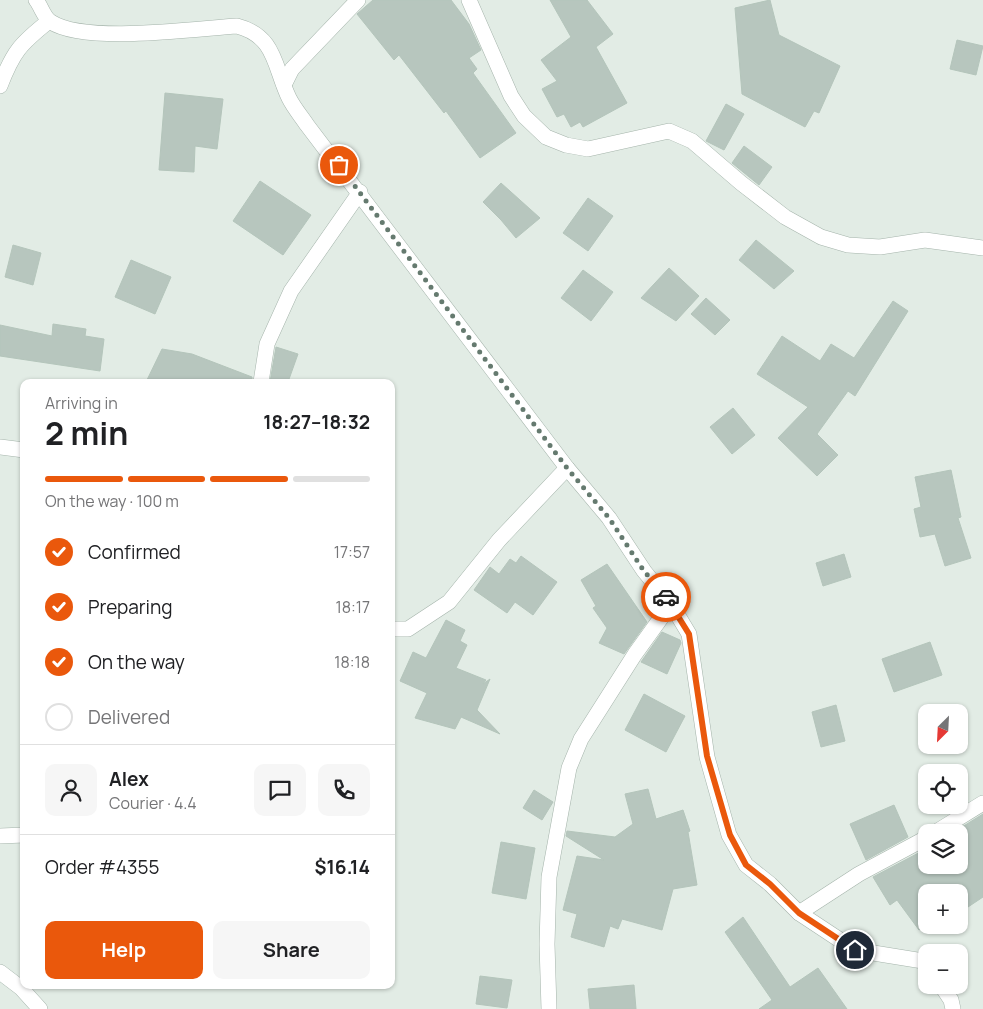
<!DOCTYPE html>
<html lang="en">
<head>
<meta charset="utf-8">
<style>
  body { margin:0; font-family:Manrope,sans-serif; background:#f6f6f6; color:#202124; height:100vh; display:flex; flex-direction:column; font-size:19px; white-space:nowrap }
  * { box-sizing:border-box; margin:0 }
  p { font-size:16px; color:#757577 }
  .icon { flex:none; width:28px; height:28px; fill:none; stroke:currentColor; stroke-width:2; stroke-linecap:round; stroke-linejoin:round }
  .map { position:relative; flex:1; overflow:hidden }
  .details { position:absolute; left:20px; top:379px; width:375px; height:610px; display:flex; flex-direction:column; background:#fff; border-radius:10px; box-shadow:0 1px 4px #0004 }
  .details>* { flex:none }
  .needle { width:32px; rotate:204deg }
  .tools { position:absolute; left:918px; top:704px; display:grid; gap:10px }
  .tools a { display:grid; place-items:center; width:50px; height:50px; border-radius:10px; background:#fff; box-shadow:0 1px 4px #0004; font-size:25px }
  .pin { position:absolute; display:grid; place-items:center; width:42px; height:42px; color:#fff; margin:-21px; border:2px solid #fff; border-radius:50%; box-shadow:0 1px 5px #0007 }
  .courier { position:absolute; display:grid; place-items:center; width:50px; height:50px; margin:-25px; border:4px solid #ea580c; border-radius:50%; background:#fff; color:#222; box-shadow:0 1px 6px #0007 }
  .headline em { font-style:normal; font-weight:700 }
  .headline div { display:flex; flex-direction:column-reverse }
  .headline { display:flex; align-items:center; justify-content:space-between; height:85px; padding:0 25px }
  h1 { font-size:32px; font-weight:700; line-height:38px }
  .bar { display:grid; grid-template-columns:repeat(4,1fr); gap:8px 5px; align-content:center; height:60px; padding:0 25px }
  .bar i { height:6px; border-radius:4px; background:#e0e0e0 }
  .bar .on { background:#ea580c }
  .bar p { grid-column:span 4 }
  .line { display:flex; align-items:center; gap:12px; padding:0 25px; border-top:1px solid #e0e0e0 }
  .line div { flex:1 }
  .round { display:grid; place-items:center; flex:none; width:52px; height:52px; border-radius:10px; background:#f6f6f6 }
  ol { padding:0 25px; list-style:none }
  li { display:flex; align-items:center; gap:15px; height:55px }
  li p { margin-inline-start:auto }
  li .icon { padding:5px; border-radius:50%; background:#ea580c; color:#fff; stroke-width:4 }
  li:last-child { color:#757577 }
  li i { width:28px; height:28px; border:2px solid #e0e0e0; border-radius:50% }
  .cta { display:flex; gap:10px; margin-top:auto; padding:10px 25px }
  .cta a { flex:1; height:58px; border-radius:10px; background:#ea580c; color:#fff; font-size:20px; font-weight:700; line-height:58px; text-align:center }
  .cta a+a { background:#f6f6f6; color:#202124 }
  .map>svg:first-child { display:block }
  .building { fill:#b7c6be; stroke:#b4c5bb }
  .lines { fill:none; stroke-linecap:round; stroke-linejoin:round }
  .street-casing { stroke:#a5b4ab; stroke-width:16 }
  .street { stroke:#fff; stroke-width:15 }
  .done { stroke:#657a6f; stroke-width:5; stroke-dasharray:0 9 }
  .route { stroke:#ea580c; stroke-width:6 }
</style>
</head>
<body>
<div class="map">
<svg width="983" height="1009" viewBox="0 0 983 1009">
  <rect width="100%" height="100%" fill="#e2ece5"/>
  <g class="building">
    <path d="M 373,0 L 451,0 L 469,24 L 481,50 L 469,58 L 477,69 L 473,73 L 516,133 L 480,158 L 446,111 L 444,113 L 399,55 L 394,60 L 357,14 Z"/>
    <path d="M 550,0 L 587,0 L 613,34 L 596,47 L 627,103 L 583,127 L 580,122 L 571,127 L 564,114 L 557,117 L 542,89 L 557,81 L 541,60 L 571,37 Z"/>
    <path d="M 770,0 L 779,35 L 840,66 L 819,113 L 814,111 L 805,127 L 742,94 L 735,8 Z"/>
    <path d="M 957,40 L 983,46 L 976,75 L 950,69 Z"/>
    <path d="M 165,93 L 223,99 L 217,149 L 195,146 L 194,172 L 159,170 Z"/>
    <path d="M 726,104 L 744,114 L 724,150 L 706,141 Z"/>
    <path d="M 744,146 L 772,167 L 759,185 L 732,163 Z"/>
    <path d="M 260,181 L 311,215 L 283,255 L 233,221 Z"/>
    <path d="M 501,183 L 540,218 L 516,238 L 501,220 L 483,202 Z"/>
    <path d="M 588,198 L 613,216 L 588,251 L 563,233 Z"/>
    <path d="M 756,240 L 794,271 L 774,289 L 739,260 Z"/>
    <path d="M 13,245 L 41,253 L 33,285 L 5,277 Z"/>
    <path d="M 131,260 L 171,277 L 155,314 L 115,297 Z"/>
    <path d="M 669,268 L 699,296 L 676,321 L 641,298 Z"/>
    <path d="M 583,270 L 613,292 L 591,321 L 561,298 Z"/>
    <path d="M 706,298 L 730,320 L 715,335 L 691,314 Z"/>
    <path d="M 893,301 L 908,311 L 855,396 L 848,391 L 817,434 L 838,455 L 817,476 L 778,438 L 808,407 L 757,374 L 782,336 L 820,361 L 831,344 L 854,358 Z"/>
    <path d="M 53,324 L 86,329 L 85,336 L 104,339 L 100,371 L 0,356 L 0,325 L 52,336 Z"/>
    <path d="M 276,347 L 298,354 L 288,382 L 270,382 Z"/>
    <path d="M 162,349 L 192,354 L 252,377 L 252,382 L 146,382 Z"/>
    <path d="M 733,408 L 755,435 L 732,454 L 710,427 Z"/>
    <path d="M 951,470 L 961,517 L 958,518 L 971,558 L 945,566 L 935,534 L 920,537 L 914,509 L 921,507 L 915,477 Z"/>
    <path d="M 844,554 L 851,577 L 823,586 L 816,563 Z"/>
    <path d="M 521,556 L 557,582 L 533,615 L 515,602 L 507,613 L 474,590 L 490,567 L 499,574 L 510,559 L 516,563 Z"/>
    <path d="M 607,564 L 647,622 L 624,654 L 599,643 L 607,628 L 593,608 L 596,606 L 581,580 Z"/>
    <path d="M 446,620 L 465,630 L 460,641 L 467,645 L 456,668 L 486,680 L 483,684 L 490,679 L 477,710 L 500,734 L 461,717 L 455,729 L 415,718 L 427,693 L 400,681 L 413,652 L 426,658 Z"/>
    <path d="M 662,632 L 680,640 L 681,643 L 667,674 L 641,662 Z"/>
    <path d="M 930,642 L 942,675 L 894,692 L 882,659 Z"/>
    <path d="M 644,694 L 685,716 L 666,752 L 625,730 Z"/>
    <path d="M 836,705 L 845,741 L 821,747 L 812,712 Z"/>
    <path d="M 648,789 L 656,819 L 683,810 L 690,831 L 688,832 L 697,885 L 673,889 L 662,930 L 622,919 L 618,929 L 610,926 L 604,947 L 571,937 L 577,914 L 563,910 L 577,856 L 604,860 L 566,836 L 567,831 L 615,837 L 633,824 L 625,794 Z"/>
    <path d="M 534,790 L 553,802 L 542,820 L 523,808 Z"/>
    <path d="M 894,805 L 908,837 L 866,860 L 850,824 Z"/>
    <path d="M 983,814 L 983,897 L 959,913 L 959,892 L 926,892 L 926,925 L 919,930 L 897,900 L 890,905 L 873,877 L 926,849 L 926,865 L 959,865 L 959,832 L 954,832 Z"/>
    <path d="M 501,842 L 535,848 L 526,899 L 492,893 Z"/>
    <path d="M 743,917 L 790,987 L 818,968 L 847,1009 L 759,1009 L 772,1000 L 725,932 Z"/>
    <path d="M 480,976 L 512,980 L 507,1008 L 476,1004 Z"/>
    <path d="M 634,985 L 636,1009 L 590,1009 L 588,989 Z"/>
  </g>
  <g class="lines">
    <g class="street-casing">
      <g id="street">
        <path d="M 36,0 C 41,6 44,18 51,22 C 85,44 193,29 237,26 C 276,36 274,67 289,98 C 294,108 301,116 307,125 L 567,468 L 609,518 L 644,571 L 671,604 L 689,634 L 707,757 L 729,835 L 746,865 L 770,884 L 799,913 L 855,950 L 923,961 L 926,966"/>
        <path d="M 469,0 L 511,96 L 524,116 L 546,137 L 566,145 L 588,149 L 669,131 L 692,141 L 741,183 L 785,217 L 821,237 L 848,245 L 880,247 L 925,240 L 983,248"/>
        <path d="M 284,85 L 292,69 L 358,0"/>
        <path d="M 0,86 C 13,52 20,44 49,21"/>
        <path d="M 261,382 L 267,344 L 291,291 L 360,192"/>
        <path d="M 0,447 L 24,450"/>
        <path d="M 391,629 L 408,629 L 449,602 L 499,540 L 567,468"/>
        <path d="M 936,832 L 983,803"/>
        <path d="M 0,836 L 24,835"/>
        <path d="M 799,913 L 859,874 L 926,838"/>
        <path d="M 0,972 L 21,988 L 40,1009"/>
        <path d="M 941,985 L 951,1000 L 953,1009"/>
        <path d="M 549,1009 L 547,944 L 549,877 L 569,768 L 581,739 L 635,654 L 671,604"/>
      </g>
    </g>
    <use href="#street" class="street"/>
  </g>
  <g class="lines">
    <path class="done" d="M 339,165 L 567,468 L 609,518 L 644,571 L 666,597"/>
    <path class="route" d="M 666,597 L 689,634 L 707,756 L 730,835 L 746,865 L 770,884 L 799,913 L 855,950"/>
  </g>
</svg>
<div class="tools">
<a><svg class="needle" viewBox="-14 -14 28 28"><path d="M0-13l5 13h-10z" fill="#e53935"/><path d="M0 13l5-13h-10z" fill="#757577"/></svg></a>
<a><svg class="icon" aria-label="locate" viewBox="0 0 24 24"><circle cx="12" cy="12" r="6"/><path d="M12 2v4M12 18v4M2 12h4M18 12h4"/></svg></a>
<a><svg class="icon" aria-label="layers" viewBox="0 0 24 24"><path d="M12 4l9 5-9 5-9-5zM3 14l9 5 9-5"/></svg></a>
<a>+</a>
<a>−</a>
</div>
<div class="pin" style="left:339px;top:165px;background:#ea580c"><svg class="icon" aria-label="bag" viewBox="0 0 24 24"><path d="M5 8h14l-1 12H6zM9 8a3 3 0 0 1 6 0"/></svg></div>
<div class="pin" style="left:855px;top:950px;background:#1f2937"><svg class="icon" aria-label="home" viewBox="0 0 24 24"><path d="M3 11l9-7 9 7M6 9v11h12V9"/></svg></div>
<div class="courier" style="left:666px;top:597px"><svg class="icon" aria-label="car" viewBox="0 0 24 24"><path d="M5 17H2v-5l4-1 3-4h7l3 4 3 1v5h-3M9 17h6M6 11h13"/><circle cx="7" cy="17" r="2"/><circle cx="17" cy="17" r="2"/></svg></div>
<section class="details">
<div class="headline"><div><h1>2 min</h1><p>Arriving in</p></div><em>18:27–18:32</em></div>
<div class="bar"><i class="on"></i><i class="on"></i><i class="on"></i><i></i><p>On the way · 100 m</p></div>
<ol>
<li><svg class="icon" aria-label="check" viewBox="0 0 24 24"><path d="M5 12l5 5 9-10"/></svg>Confirmed<p>17:57</p></li>
<li><svg class="icon" aria-label="check" viewBox="0 0 24 24"><path d="M5 12l5 5 9-10"/></svg>Preparing<p>18:17</p></li>
<li><svg class="icon" aria-label="check" viewBox="0 0 24 24"><path d="M5 12l5 5 9-10"/></svg>On the way<p>18:18</p></li>
<li><i></i>Delivered</li>
</ol>
<div class="line" style="height:90px"><a class="round"><svg class="icon" aria-label="person" viewBox="0 0 24 24"><circle cx="12" cy="8" r="4"/><path d="M4 21q1-7 8-7t8 7"/></svg></a><div><b>Alex</b><p>Courier · 4.4</p></div><a class="round"><svg class="icon" aria-label="chat" viewBox="0 0 24 24"><path d="M4 5h16v11H9l-5 4z"/></svg></a><a class="round"><svg class="icon" aria-label="phone" viewBox="0 0 24 24"><path d="M5 4h4l2 5-3 2q2 4 5 5l2-3 5 2v4C11 20 4 13 5 4z"/></svg></a></div>
<div class="line" style="height:65px"><div>Order #4355</div><b>$16.14</b></div>
<div class="cta"><a>Help</a><a>Share</a></div>
</section>
</div>
</body>
</html>
